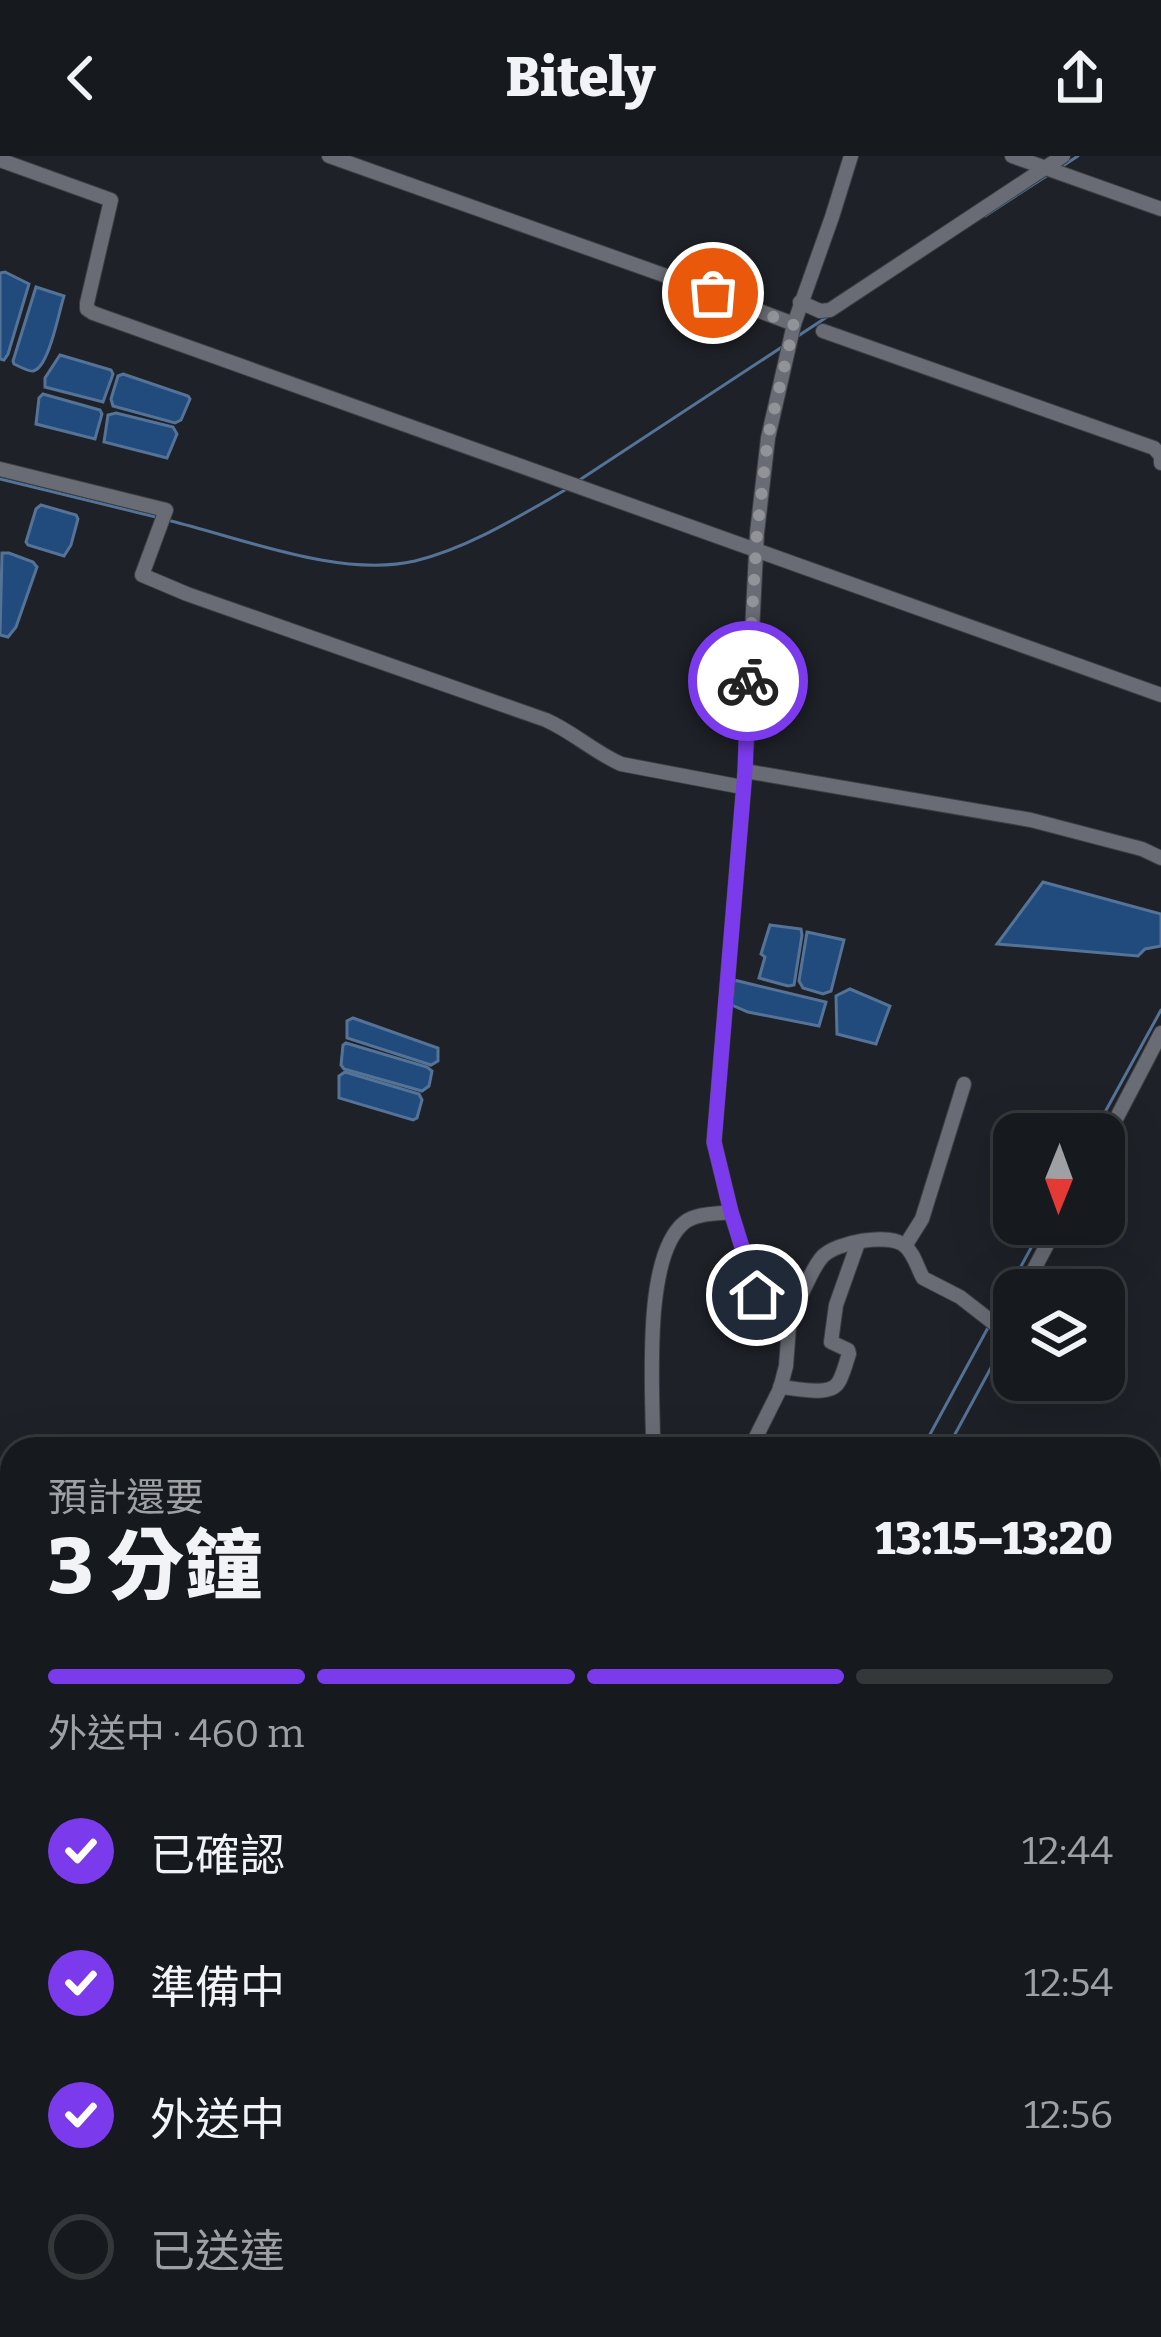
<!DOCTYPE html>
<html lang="zh-TW">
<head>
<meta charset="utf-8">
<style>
  body { margin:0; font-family:Bitter,"Noto Sans TC",serif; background:#1f2226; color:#f1f3f6; height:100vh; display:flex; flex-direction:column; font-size:45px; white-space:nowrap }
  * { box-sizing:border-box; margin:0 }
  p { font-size:39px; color:#9ea0a4 }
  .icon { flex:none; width:66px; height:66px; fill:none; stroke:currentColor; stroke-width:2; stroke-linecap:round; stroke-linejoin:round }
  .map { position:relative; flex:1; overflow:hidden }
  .drawer { position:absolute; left:0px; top:1281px; width:1161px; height:900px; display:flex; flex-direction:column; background:#16191d; border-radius:36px 36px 0 0; box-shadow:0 12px 48px #0002,0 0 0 3px #35383b }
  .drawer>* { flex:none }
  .needle { width:78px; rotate:181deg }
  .buttons { position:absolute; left:993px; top:957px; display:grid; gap:24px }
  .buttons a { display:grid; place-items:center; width:132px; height:132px; border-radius:24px; background:#16191d; box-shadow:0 12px 48px #0002,0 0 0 3px #35383b; font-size:60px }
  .pin { position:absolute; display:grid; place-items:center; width:102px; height:102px; color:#fff; margin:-51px; border:6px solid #fff; border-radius:50%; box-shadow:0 3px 12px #0007 }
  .courier { position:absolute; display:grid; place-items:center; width:120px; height:120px; margin:-60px; border:9px solid #7c3aed; border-radius:50%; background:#fff; color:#222; box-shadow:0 3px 15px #0007 }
  .headline em { font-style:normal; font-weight:800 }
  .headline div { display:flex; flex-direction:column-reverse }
  .headline { display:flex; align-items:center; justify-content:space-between; height:204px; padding:0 48px }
  h1 { font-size:78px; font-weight:800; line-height:90px }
  .bar { display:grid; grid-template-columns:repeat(4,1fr); gap:18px 12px; align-content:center; height:144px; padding:0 48px }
  .bar i { height:15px; border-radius:9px; background:#35383b }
  .bar .on { background:#7c3aed }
  .bar p { grid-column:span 4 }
  ol { padding:0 48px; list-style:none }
  li { display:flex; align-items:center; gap:36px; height:132px }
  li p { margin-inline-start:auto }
  li .icon { padding:12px; border-radius:50%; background:#7c3aed; color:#fff; stroke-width:4 }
  li:last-child { color:#9ea0a4 }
  li i { width:66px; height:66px; border:6px solid #35383b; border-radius:50% }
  header { display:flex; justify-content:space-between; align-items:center; height:156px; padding:0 48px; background:#16191d; font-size:54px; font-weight:800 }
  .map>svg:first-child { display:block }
  .water { fill:#214b7c; stroke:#557397; stroke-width:3 }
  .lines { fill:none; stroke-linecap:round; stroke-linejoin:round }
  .stream { stroke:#557397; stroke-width:3 }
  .minor-casing { stroke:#3c3e43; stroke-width:16 }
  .minor { stroke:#696c74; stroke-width:14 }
  .done { stroke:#919398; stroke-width:12; stroke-dasharray:0 21.6 }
  .route { stroke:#7c3aed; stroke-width:15 }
</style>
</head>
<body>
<header><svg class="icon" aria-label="back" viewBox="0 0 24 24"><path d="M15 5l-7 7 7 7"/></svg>Bitely<svg class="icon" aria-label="share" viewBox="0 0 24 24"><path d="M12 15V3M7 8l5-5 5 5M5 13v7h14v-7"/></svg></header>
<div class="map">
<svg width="1161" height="2181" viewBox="0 0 1161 2181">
  <rect width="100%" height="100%" fill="#1e2127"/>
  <g class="water">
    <path d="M 5,116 L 29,128 L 8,198 L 4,204 L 0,203 L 0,117 Z"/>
    <path d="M 36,131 L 64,140 C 59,155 49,212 33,215 C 30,216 16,209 14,208 L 13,205 Z"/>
    <path d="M 60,199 L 111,214 L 113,218 L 103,246 L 45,231 L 45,222 Z"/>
    <path d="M 123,218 L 188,240 L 190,243 L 181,264 L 175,267 L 113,250 L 111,243 L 118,220 Z"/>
    <path d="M 43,238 L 100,254 L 102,258 L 95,283 L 36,268 L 39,242 Z"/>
    <path d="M 116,257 L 173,271 L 177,278 L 167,302 L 104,286 L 108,259 Z"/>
    <path d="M 41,349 L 76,359 L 78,363 L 71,389 L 64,400 L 28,389 L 26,386 L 36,353 Z"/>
    <path d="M 2,397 L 9,397 L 33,406 L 37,411 L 16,471 L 8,481 L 0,479 Z"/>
    <path d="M 1043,726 L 1161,758 L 1161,790 L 1145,793 L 1138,800 L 997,788 Z"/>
    <path d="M 770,769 L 801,773 L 802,779 L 794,829 L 788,830 L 759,822 L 765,801 L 761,798 Z"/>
    <path d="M 807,776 L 844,784 L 831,835 L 823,838 L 803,832 L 799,825 Z"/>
    <path d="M 734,824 L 826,846 L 819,870 L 748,856 L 732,849 Z"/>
    <path d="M 850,833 L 890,850 L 876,888 L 837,878 L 836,840 Z"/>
    <path d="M 353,862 L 438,892 L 438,905 L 431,909 L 347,882 L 347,865 Z"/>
    <path d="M 346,887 L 427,911 L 432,915 L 429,930 L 422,935 L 344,913 L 341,909 L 343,889 Z"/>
    <path d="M 345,916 L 419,938 L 422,944 L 417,962 L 413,964 L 339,942 L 339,920 Z"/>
  </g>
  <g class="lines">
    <g class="stream">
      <path d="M 1061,11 L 1078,0"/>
      <path d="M 985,60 L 1048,19"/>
      <path d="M 798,180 L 830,159"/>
      <path d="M 0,323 L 156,361"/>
      <path d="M 578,325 L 785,189"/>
      <path d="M 171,365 C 244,383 341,422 415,405 C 468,392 518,361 565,334"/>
      <path d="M 1093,978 L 1161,854"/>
      <path d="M 994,1160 L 1044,1068"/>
      <path d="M 922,1293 L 990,1168"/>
      <path d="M 947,1293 L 1006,1184"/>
      <path d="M 0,1526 L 12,1531"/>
      <path d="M 619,2181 L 621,2169"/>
    </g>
    <g class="minor-casing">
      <g id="minor">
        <path d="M 329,0 L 672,122 L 794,168"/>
        <path d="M 1012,0 L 1161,53"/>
        <path d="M 0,4 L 111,44 L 87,147 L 87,153 L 93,157 L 1161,539"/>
        <path d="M 800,146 L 820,155 L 830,154 L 1063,0"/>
        <path d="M 823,175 L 1154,292 L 1161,300 L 1161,307"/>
        <path d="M 0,313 L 166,354 L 142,419 L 187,438 L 546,564 C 573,576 594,596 621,608 L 742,631"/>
        <path d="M 745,615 L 1031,664 L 1142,693 L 1161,702"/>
        <path d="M 1104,986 L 1161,877"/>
        <path d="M 905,1090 L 922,1063 L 964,928"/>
        <path d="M 1023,1134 L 1058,1068"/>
        <path d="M 790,1157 C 803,1141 811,1112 823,1100 C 837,1086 888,1077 904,1089 C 914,1097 917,1111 923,1122 L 960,1141 L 1014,1183"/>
        <path d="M 1002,1174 L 1014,1151"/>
        <path d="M 780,1231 C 795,1232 829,1241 838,1227 C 843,1220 846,1206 849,1198 L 848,1194 L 831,1186 L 836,1149 L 858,1087"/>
        <path d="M 662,1293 L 653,1288 C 653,1236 642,1099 685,1066 C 697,1057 717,1058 731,1056"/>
        <path d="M 750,1293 L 780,1233 L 786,1210 L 790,1157 L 787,1152 L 757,1139 L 731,1056 L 714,986 L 745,615 L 757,377 L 768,282 L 794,168 L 832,61 L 851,0"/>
        <path d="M 1149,1510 L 1161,1514"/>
        <path d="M 0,1608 L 12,1546"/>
        <path d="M 1149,1754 L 1161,1747"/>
        <path d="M 0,1805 L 12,1807"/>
        <path d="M 0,1963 L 12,1963"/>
        <path d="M 1149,2091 L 1161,2094"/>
        <path d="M 734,2169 L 771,2181"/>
        <path d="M 311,2181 L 315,2169"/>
        <path d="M 607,2181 L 610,2169"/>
        <path d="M 629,2181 L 632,2169"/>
      </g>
    </g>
    <use href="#minor" class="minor"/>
  </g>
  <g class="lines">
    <path class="done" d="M 713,137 L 794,169 L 768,281 L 757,377 L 748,525"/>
    <path class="route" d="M 748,525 L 745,615 L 714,986 L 731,1056 L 757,1139"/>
  </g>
</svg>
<div class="buttons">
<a><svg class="needle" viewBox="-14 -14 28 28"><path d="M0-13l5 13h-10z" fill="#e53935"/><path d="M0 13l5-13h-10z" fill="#9ea0a4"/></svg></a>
<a><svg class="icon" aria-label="layers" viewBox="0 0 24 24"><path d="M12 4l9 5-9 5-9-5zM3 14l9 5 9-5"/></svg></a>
</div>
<div class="pin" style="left:713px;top:137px;background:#ea580c"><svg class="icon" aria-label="bag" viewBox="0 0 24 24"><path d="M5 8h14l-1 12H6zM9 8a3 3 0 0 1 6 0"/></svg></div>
<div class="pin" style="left:757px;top:1139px;background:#1f2937"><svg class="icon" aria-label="home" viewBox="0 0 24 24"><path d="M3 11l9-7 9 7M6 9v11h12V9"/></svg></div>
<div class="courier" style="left:748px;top:525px"><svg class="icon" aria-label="bike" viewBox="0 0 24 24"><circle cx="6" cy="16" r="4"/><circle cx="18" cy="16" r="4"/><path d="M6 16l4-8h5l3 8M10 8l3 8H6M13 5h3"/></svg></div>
<section class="drawer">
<div class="headline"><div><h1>3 分鐘</h1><p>預計還要</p></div><em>13:15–13:20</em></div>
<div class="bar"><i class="on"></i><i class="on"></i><i class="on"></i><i></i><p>外送中 · 460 m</p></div>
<ol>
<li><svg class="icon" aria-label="check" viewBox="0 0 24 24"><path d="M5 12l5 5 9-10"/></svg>已確認<p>12:44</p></li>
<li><svg class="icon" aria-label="check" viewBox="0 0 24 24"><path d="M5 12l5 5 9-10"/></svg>準備中<p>12:54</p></li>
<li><svg class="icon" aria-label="check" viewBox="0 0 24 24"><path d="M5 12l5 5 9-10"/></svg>外送中<p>12:56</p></li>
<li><i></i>已送達</li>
</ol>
</section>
</div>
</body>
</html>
